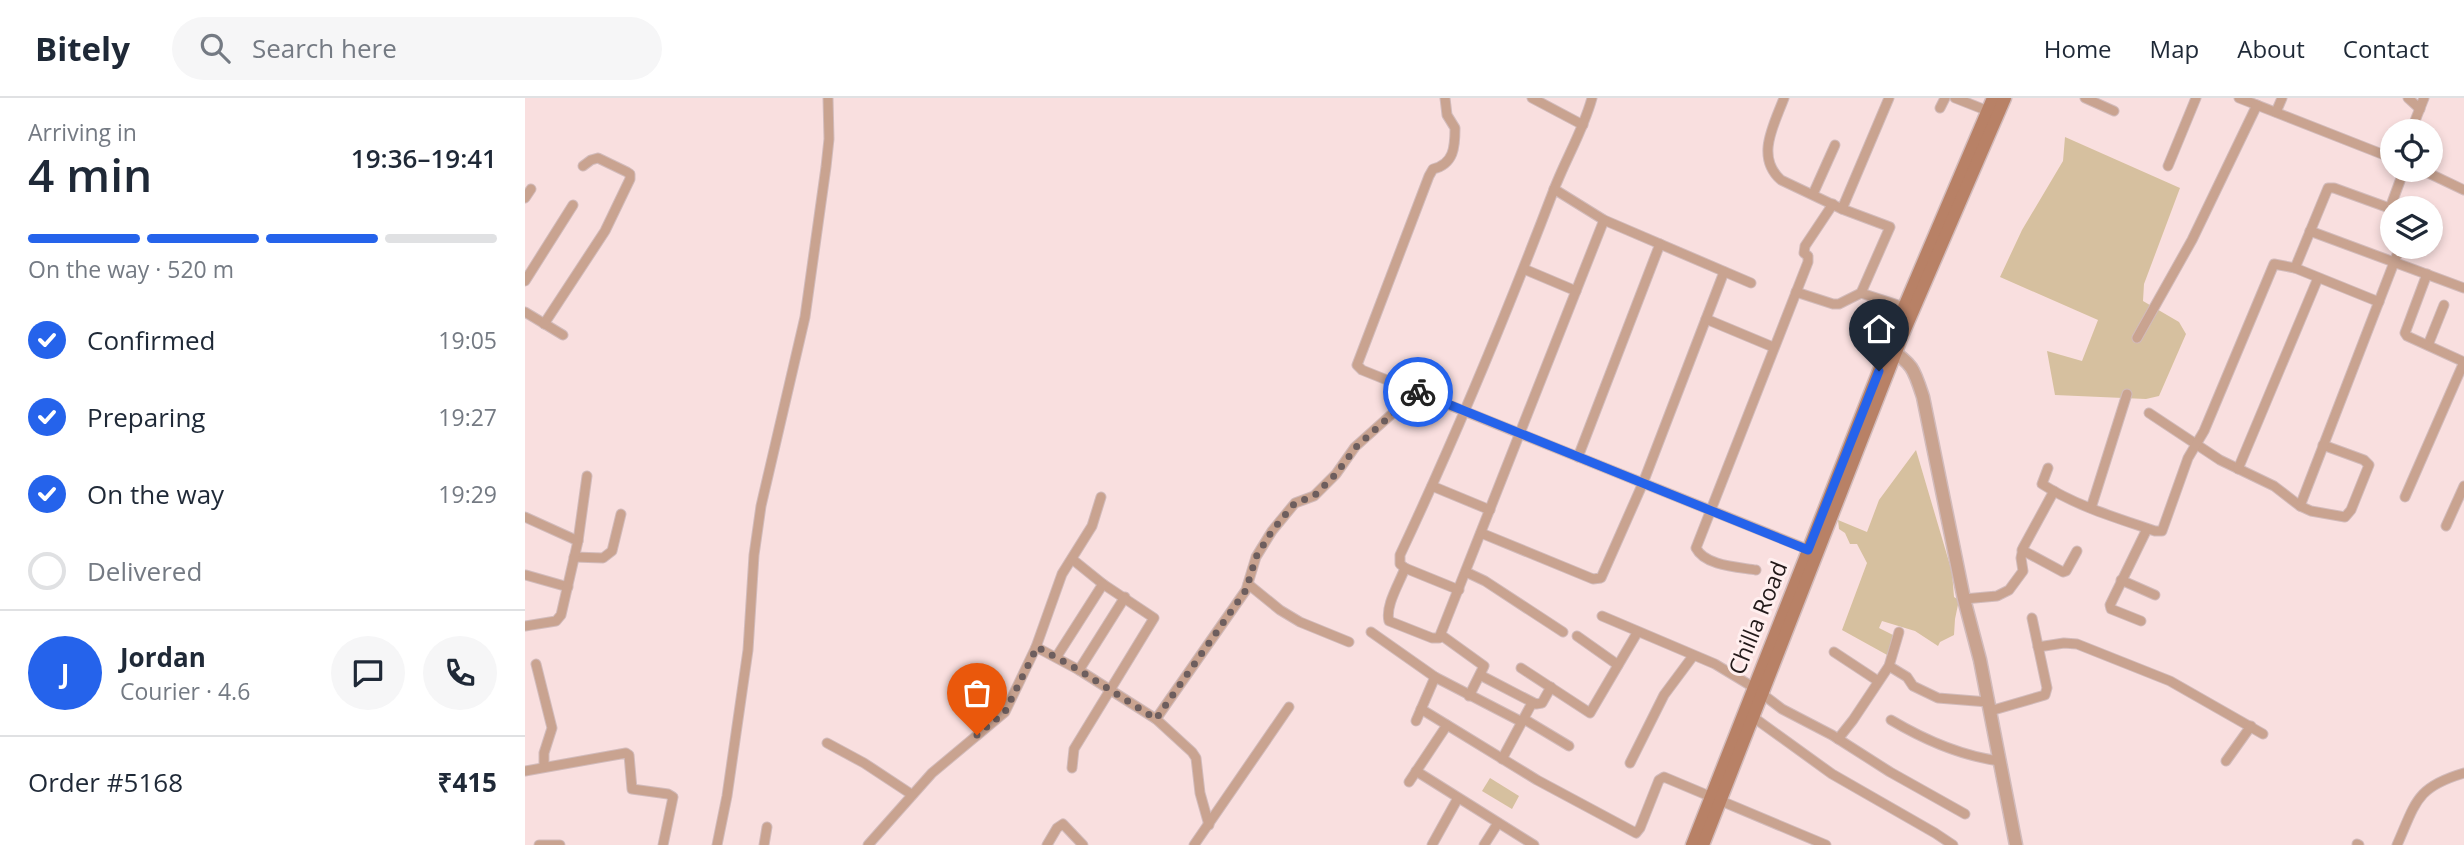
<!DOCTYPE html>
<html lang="en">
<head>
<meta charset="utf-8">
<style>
  body { margin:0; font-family:"Open Sans",sans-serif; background:#f6f6f7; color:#1f2937; height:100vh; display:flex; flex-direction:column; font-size:26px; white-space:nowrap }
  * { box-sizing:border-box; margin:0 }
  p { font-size:23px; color:#747a83 }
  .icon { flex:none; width:38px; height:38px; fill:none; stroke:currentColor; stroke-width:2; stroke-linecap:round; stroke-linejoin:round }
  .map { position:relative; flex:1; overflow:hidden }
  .panel { display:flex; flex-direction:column; background:#fff; width:525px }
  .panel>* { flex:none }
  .controls { position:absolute; left:1855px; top:21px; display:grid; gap:14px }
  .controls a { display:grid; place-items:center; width:63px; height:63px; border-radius:50%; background:#fff; box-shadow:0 4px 10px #0003; font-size:35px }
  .pin { position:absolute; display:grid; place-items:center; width:60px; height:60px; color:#fff; margin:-72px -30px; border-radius:50% 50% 50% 0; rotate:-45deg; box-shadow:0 0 7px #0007 }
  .pin .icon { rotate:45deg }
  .courier { position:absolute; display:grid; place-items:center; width:70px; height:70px; margin:-35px; border:5px solid #2563eb; border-radius:50%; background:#fff; color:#222; box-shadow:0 2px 9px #0007 }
  .head em { font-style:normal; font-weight:600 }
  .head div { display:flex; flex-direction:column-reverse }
  .head { display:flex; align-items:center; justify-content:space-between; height:119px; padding:0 28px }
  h1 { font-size:46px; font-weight:600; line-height:52px }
  .bar { display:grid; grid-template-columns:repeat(4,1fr); gap:10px 7px; align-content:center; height:84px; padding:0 28px }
  .bar i { height:9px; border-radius:5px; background:#e0e1e3 }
  .bar .selected { background:#2563eb }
  .bar p { grid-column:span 4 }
  .line { display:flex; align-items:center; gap:18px; padding:0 28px; border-top:2px solid #e0e1e3 }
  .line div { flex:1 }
  .round { display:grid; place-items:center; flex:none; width:74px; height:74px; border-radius:37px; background:#f6f6f7 }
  ol { padding:0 28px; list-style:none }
  li { display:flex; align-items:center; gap:21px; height:77px }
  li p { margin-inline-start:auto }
  li .icon { padding:7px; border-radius:50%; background:#2563eb; color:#fff; stroke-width:4 }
  li:last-child { color:#747a83 }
  li i { width:38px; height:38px; border:4px solid #e0e1e3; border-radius:50% }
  header { display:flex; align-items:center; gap:42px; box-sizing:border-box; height:98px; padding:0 35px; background:#fff; border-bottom:2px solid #e0e1e3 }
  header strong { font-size:33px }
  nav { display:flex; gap:38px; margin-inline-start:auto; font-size:24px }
  .search { width:490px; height:63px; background:#f6f6f7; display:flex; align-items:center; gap:18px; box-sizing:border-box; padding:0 24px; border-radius:38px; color:#747a83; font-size:26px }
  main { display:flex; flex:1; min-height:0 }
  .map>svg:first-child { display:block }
  .green { fill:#d6c09f }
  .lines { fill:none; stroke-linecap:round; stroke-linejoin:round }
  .minor-casing { stroke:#d2bbbb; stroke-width:11 }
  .tertiary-casing { stroke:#d2bbbb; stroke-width:15 }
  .secondary-casing { stroke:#d2bbbb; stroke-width:15 }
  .minor { stroke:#c9a390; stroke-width:9 }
  .tertiary { stroke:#c9a390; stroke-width:12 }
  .secondary { stroke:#b88166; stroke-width:12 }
  .done { stroke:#6d5e5e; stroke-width:7; stroke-dasharray:0 12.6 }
  .route { stroke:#2563eb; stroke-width:9 }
  .labels { text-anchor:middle; stroke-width:6; stroke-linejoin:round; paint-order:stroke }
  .street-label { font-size:23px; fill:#221919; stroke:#ffefef }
</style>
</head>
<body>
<header>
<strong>Bitely</strong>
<div class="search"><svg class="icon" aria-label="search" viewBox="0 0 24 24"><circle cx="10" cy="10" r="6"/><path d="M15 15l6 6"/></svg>Search here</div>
<nav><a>Home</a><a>Map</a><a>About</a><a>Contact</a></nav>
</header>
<main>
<section class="panel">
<div class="head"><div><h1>4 min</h1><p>Arriving in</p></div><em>19:36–19:41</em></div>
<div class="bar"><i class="selected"></i><i class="selected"></i><i class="selected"></i><i></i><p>On the way · 520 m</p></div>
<ol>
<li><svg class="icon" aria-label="check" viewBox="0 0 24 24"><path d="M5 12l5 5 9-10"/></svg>Confirmed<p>19:05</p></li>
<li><svg class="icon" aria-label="check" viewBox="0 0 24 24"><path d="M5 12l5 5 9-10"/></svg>Preparing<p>19:27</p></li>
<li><svg class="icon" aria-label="check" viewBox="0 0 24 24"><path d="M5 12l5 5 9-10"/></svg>On the way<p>19:29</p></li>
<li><i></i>Delivered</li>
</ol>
<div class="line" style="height:126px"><b class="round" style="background:#2563eb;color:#fff">J</b><div><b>Jordan</b><p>Courier · 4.6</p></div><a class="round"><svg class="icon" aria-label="chat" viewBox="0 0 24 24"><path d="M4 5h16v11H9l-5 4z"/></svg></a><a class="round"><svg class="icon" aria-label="phone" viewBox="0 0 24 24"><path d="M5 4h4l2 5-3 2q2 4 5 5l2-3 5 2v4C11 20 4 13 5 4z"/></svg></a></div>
<div class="line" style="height:91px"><div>Order #5168</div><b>₹415</b></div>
</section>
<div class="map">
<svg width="1939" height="747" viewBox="0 0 1939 747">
  <rect width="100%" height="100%" fill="#f9dfdf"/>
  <g class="green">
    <path d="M 1540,39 L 1655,90 L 1619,186 L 1618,203 L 1654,224 L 1661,236 L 1634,298 L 1621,301 L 1530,297 L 1522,253 L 1557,263 L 1573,222 L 1475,179 L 1497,132 L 1538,63 Z"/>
    <path d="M 1391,352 L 1427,474 L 1429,499 L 1434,502 L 1430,521 L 1429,537 L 1415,544 L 1413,548 L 1390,533 L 1357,523 L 1354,530 L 1370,538 L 1364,558 L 1317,532 L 1342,465 L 1332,446 L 1325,446 L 1320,435 L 1314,431 L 1313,422 L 1342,434 L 1354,402 Z"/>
    <path d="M 965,680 L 994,698 L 987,711 L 957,693 Z"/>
  </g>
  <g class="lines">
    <g class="minor-casing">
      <g id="minor">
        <path d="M 920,0 L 922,17 L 930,30 C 930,49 929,66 908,71 L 904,78 L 832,267 L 837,272 L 1287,453"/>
        <path d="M 1007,0 L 1058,27"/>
        <path d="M 1259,0 C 1249,27 1230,59 1256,82 L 1317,111 L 1365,129 L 1336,195"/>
        <path d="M 1430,0 L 1463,13"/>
        <path d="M 1560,0 L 1589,13"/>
        <path d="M 1714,0 L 1867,60"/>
        <path d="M 1883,0 L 1895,11"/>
        <path d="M 1415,10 L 1420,0"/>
        <path d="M 1751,14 L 1757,0"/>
        <path d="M 1886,33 L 1899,0"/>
        <path d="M 1643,68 L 1671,0"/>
        <path d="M 1897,72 L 1939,92"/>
        <path d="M 1029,91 L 1079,122 L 1226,185"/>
        <path d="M 1288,96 L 1310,47"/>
        <path d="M 0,100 L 6,91"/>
        <path d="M 1865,110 L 1879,72"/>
        <path d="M 1317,111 L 1364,0"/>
        <path d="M 1906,125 L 1912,128"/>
        <path d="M 1785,133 L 1939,190"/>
        <path d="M 1770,170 L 1803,90 L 1809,90 L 1867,111"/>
        <path d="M 999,171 L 1051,193"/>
        <path d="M 0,183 L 48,107"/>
        <path d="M 1271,194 L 1308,206 L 1314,206 L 1336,195 L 1379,209"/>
        <path d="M 0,214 L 38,237"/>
        <path d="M 1181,221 L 1248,249"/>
        <path d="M 19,226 L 80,133 L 105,81 L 105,76 L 102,74 L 73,60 L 66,62 L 58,68"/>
        <path d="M 1612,240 L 1667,142 L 1732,7"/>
        <path d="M 1903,247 L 1919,207"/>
        <path d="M 1624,315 L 1695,362 L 1749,388 L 1775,408 L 1786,413 L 1820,419 L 1826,412 L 1844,367 L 1839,362 L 1798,347"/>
        <path d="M 1053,359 L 1135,146"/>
        <path d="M 1523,370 L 1517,386 C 1551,408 1592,420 1630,433 L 1637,433 L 1663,360 L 1679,333 L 1749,166 L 1770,170 L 1854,204"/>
        <path d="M 1713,371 L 1793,180"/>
        <path d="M 907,388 L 965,412"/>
        <path d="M 1880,399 L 1939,264 L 1882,238 L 1880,235 L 1902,176"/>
        <path d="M 1775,408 L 1875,149"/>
        <path d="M 1566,410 L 1602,296"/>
        <path d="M 0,419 L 53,443"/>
        <path d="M 1921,428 L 1939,388"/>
        <path d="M 956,435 L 1068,481 L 1076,480 L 1118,385 L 1199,174"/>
        <path d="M 1497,452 L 1538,474 L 1541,473 L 1552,453"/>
        <path d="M 49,459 L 78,460 L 87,453 L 96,416"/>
        <path d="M 547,461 L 578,486 L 629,520 L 549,651 L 547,670"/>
        <path d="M 880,470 C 874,486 860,508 864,523 L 907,540 L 914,540 L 1079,122"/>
        <path d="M 1231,472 C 1213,469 1180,468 1171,450 L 1283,164 L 1283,158 L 1279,155 L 1280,148 L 1308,106"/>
        <path d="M 941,474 L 960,483 L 1038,534"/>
        <path d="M 1,477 L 43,489"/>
        <path d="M 1596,482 L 1630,497"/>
        <path d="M 723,486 L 755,512 L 775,524 L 824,544"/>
        <path d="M 934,492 L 880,470 L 875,466 L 875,457 C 931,338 981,217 1028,94 C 1040,62 1058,33 1067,0"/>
        <path d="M 1439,501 L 1472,498 L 1484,492 L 1498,473 L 1496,460 L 1498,450 L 1529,393"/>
        <path d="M 1077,518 L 1190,566 L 1228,589 L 1257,611 L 1307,637 L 1365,674 L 1440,716"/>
        <path d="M 1616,523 L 1586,511 L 1585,507 L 1622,431"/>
        <path d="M 0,528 L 31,523 L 36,517 L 53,443 L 62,378"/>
        <path d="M 846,534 L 910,579 L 997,624"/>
        <path d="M 916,537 L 959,568 L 944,598"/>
        <path d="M 1052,538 L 1093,567"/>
        <path d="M 511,549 L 554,572 L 631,621 L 667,654 L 671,660 L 675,695 L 684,727"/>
        <path d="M 1513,549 L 1539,545 L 1552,546 L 1645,583 L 1738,636"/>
        <path d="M 1309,554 L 1353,583"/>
        <path d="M 532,558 L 578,486"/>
        <path d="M 11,566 L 27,630 L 19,655 L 19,669"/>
        <path d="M 1364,568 L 1382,579 L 1388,588 L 1413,600 L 1463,604"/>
        <path d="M 996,570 L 1065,615 L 1112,535"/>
        <path d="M 554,572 L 600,499"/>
        <path d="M 955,577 L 1011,606 L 1017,605 L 1026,589"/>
        <path d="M 896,611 L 1012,682 L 1111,735 L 1115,730 L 1134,682 L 1139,679 L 1301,747"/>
        <path d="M 1465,613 L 1520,597 L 1522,590 L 1507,520"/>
        <path d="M 1228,619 L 1307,676 L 1410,735 L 1428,747"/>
        <path d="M 631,621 L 721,492 L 731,459 L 747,433 L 770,405 L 789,398 L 811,376 L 830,349 L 878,306 L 886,291"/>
        <path d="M 999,621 L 1044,648"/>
        <path d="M 1366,622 C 1398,641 1436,658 1475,663"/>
        <path d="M 891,623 L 910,579"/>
        <path d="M 1313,641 L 1328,622 L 1364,568 L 1374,534"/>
        <path d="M 302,645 L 339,665 L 386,696"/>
        <path d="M 977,661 L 1007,605"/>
        <path d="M 1701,663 L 1726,628"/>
        <path d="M 1105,665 L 1139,597 L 1168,558"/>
        <path d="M 0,673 L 101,655 L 104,657 L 107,691 L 143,696 L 148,699 L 138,747"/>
        <path d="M 891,673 L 1009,747"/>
        <path d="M 884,684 L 922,627"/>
        <path d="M 1832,746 L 1834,747"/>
        <path d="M 14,747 L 35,747"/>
        <path d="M 192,747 L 202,698 L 223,552 L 229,457 L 236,408 L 280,219 L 301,69 L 304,41 L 303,0"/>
        <path d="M 239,747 L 242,729"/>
        <path d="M 343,747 L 407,675 L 480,614 L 511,549 L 537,476 L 567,428 L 576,399"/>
        <path d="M 522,747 L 532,730 L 538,726 L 558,747"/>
        <path d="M 669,747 L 764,609"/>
        <path d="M 907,747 L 933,700"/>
        <path d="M 959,747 L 973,725"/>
        <path d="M 1872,747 C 1891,704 1891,689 1939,675"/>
      </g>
    </g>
    <g class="tertiary-casing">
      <path id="tertiary" d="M 1363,250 C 1388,266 1389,271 1398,299 L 1439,501 L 1455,562 L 1491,747"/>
    </g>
    <g class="secondary-casing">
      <g id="secondary">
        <path d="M 1167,747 L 1379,209 L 1468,0"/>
        <path d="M 1178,747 L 1378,236 L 1480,0"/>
      </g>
    </g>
    <use href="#minor" class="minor"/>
    <use href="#tertiary" class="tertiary"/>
    <use href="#secondary" class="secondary"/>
  </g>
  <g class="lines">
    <path class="done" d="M 452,637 L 480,614 L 512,549 L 554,572 L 631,621 L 721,492 L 731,459 L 747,433 L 770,405 L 789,398 L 811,376 L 831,349 L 878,306 L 886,292 L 893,294"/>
    <path class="route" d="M 893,294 L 1283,452 L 1354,273"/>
  </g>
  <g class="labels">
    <g class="street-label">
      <text transform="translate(1233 520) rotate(-68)" y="8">Chilla Road</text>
    </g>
  </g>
</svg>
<div class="controls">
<a><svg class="icon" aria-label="locate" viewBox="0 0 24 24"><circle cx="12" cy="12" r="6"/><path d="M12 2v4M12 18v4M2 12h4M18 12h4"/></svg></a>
<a><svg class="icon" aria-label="layers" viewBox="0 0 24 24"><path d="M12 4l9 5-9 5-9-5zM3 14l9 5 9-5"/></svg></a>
</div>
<div class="pin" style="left:452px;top:637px;background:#ea580c"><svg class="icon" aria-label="bag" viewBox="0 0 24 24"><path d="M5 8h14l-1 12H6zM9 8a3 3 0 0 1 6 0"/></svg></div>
<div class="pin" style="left:1354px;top:273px;background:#1f2937"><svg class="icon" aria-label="home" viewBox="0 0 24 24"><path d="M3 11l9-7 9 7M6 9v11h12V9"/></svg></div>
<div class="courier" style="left:893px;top:294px"><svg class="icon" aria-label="bike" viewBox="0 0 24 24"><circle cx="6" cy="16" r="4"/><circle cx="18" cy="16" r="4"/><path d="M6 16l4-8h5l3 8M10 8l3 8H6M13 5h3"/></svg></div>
</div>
</main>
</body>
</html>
